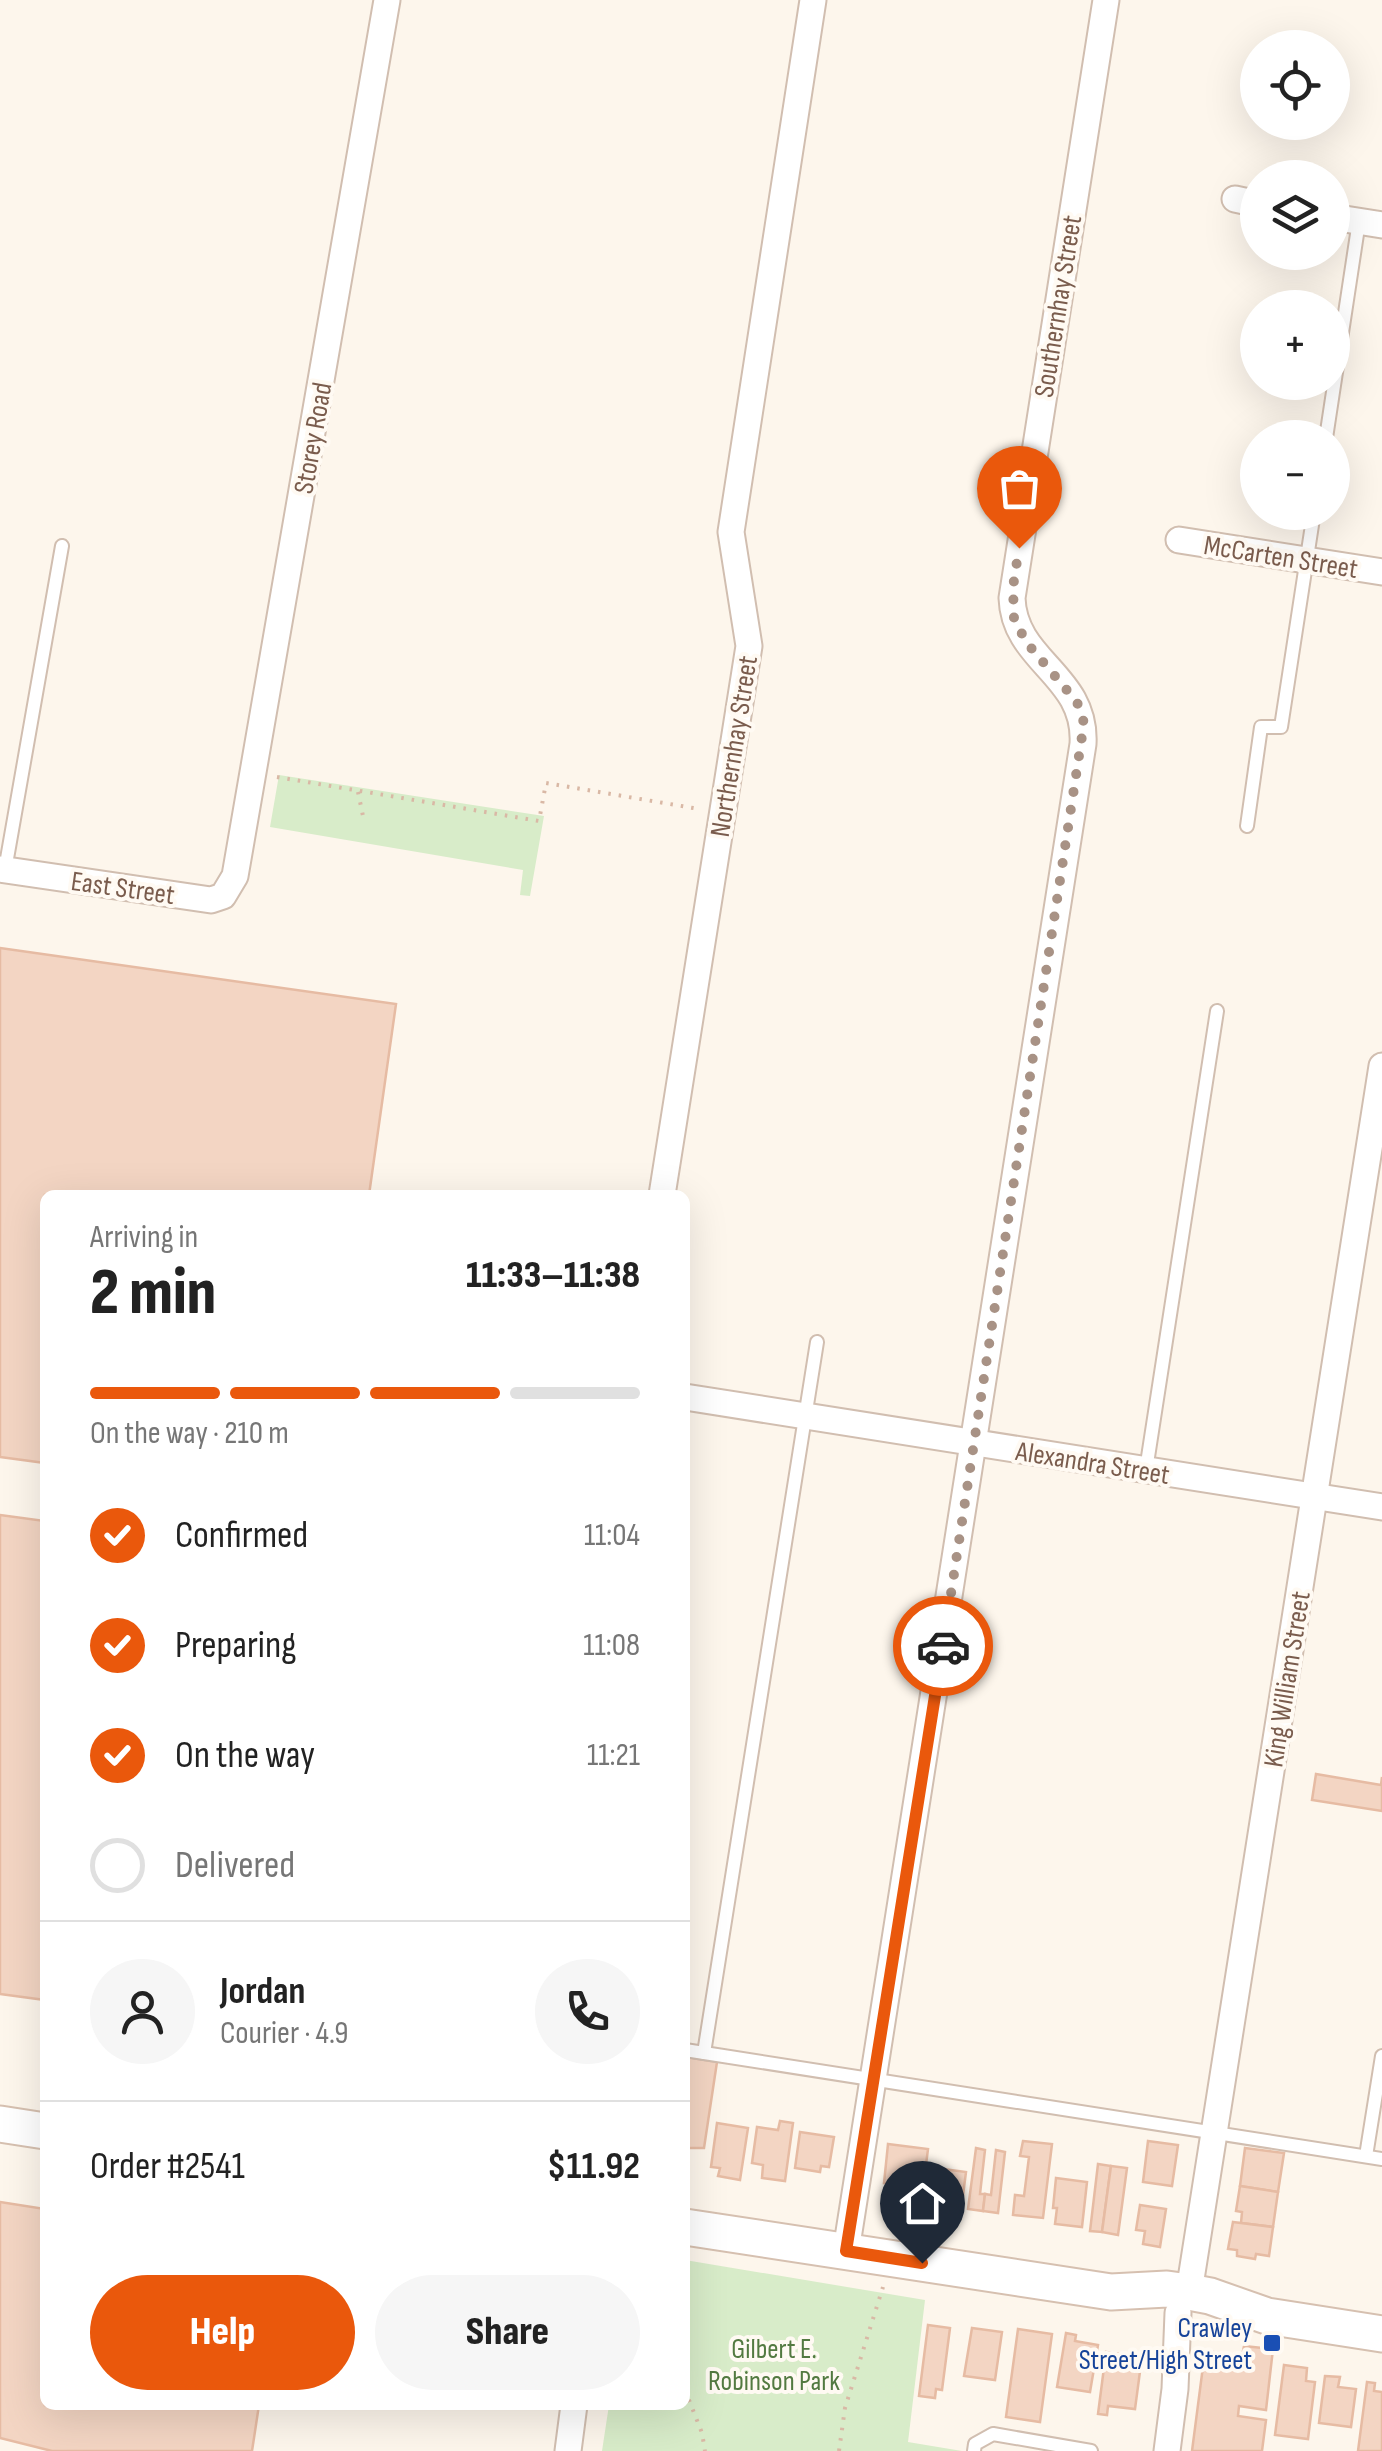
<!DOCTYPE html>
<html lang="en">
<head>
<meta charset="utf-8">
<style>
  body { margin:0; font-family:"Sofia Sans Condensed",sans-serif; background:#f6f6f6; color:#222; height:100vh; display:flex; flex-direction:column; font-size:38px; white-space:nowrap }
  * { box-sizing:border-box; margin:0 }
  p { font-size:32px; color:#767676 }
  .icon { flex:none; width:55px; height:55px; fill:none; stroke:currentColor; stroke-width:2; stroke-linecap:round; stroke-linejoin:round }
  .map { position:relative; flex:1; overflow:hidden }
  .details { position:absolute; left:40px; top:1190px; width:650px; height:1220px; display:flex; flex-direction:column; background:#fff; border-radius:15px; box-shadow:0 10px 40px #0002 }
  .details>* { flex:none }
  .buttons { position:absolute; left:1240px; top:30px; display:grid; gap:20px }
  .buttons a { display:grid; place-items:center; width:110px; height:110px; border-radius:50%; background:#fff; box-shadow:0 10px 40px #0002; font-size:50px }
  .pin { position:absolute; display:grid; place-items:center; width:85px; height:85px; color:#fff; margin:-102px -42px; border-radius:50% 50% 50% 0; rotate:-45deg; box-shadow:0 0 10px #0007 }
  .pin .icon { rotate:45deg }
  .courier { position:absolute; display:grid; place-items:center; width:100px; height:100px; margin:-50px; border:8px solid #ea580c; border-radius:50%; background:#fff; color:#222; box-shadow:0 2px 12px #0007 }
  .overview em { font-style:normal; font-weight:800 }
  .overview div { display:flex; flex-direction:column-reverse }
  .overview { display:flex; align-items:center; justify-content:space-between; height:170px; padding:0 50px }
  h1 { font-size:65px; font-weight:800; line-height:75px }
  .bar { display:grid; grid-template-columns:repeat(4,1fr); gap:15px 10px; align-content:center; height:120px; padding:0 50px }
  .bar i { height:12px; border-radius:8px; background:#e0e0e0 }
  .bar .current { background:#ea580c }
  .bar p { grid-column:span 4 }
  .line { display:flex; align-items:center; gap:25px; padding:0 50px; border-top:2px solid #e0e0e0 }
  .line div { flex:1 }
  .round { display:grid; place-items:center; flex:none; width:105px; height:105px; border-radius:52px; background:#f6f6f6 }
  ol { padding:0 50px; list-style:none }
  li { display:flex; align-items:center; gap:30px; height:110px }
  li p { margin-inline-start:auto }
  li .icon { padding:10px; border-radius:50%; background:#ea580c; color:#fff; stroke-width:4 }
  li:last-child { color:#767676 }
  li i { width:55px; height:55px; border:5px solid #e0e0e0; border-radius:50% }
  .button { display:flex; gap:20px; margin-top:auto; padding:20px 50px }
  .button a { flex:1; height:115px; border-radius:60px; background:#ea580c; color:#fff; font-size:40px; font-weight:800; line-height:115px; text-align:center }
  .button a+a { background:#f6f6f6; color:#222 }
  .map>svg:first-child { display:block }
  .green { fill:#d8ecc9 }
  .building { fill:#f3d5c3; stroke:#e6bba3; stroke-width:2.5 }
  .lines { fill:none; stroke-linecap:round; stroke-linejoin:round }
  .service-casing { stroke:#d1beb0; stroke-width:16 }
  .minor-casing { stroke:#d1beb0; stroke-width:29 }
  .secondary-casing { stroke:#d6c0b0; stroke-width:39 }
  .path { stroke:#d9b8a5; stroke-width:4; stroke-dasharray:2.5 8; stroke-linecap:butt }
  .service { stroke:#fff; stroke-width:12 }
  .minor { stroke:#fff; stroke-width:25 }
  .secondary { stroke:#fff; stroke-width:35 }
  .done { stroke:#a89285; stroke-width:10; stroke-dasharray:0 18 }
  .route { stroke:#ea580c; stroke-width:12 }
  .transit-dot { fill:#1a4fb4; stroke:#fffaf3; stroke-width:4 }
  .labels { text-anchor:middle; stroke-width:8; stroke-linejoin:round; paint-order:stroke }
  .street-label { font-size:28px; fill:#7a5c4d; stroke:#fffaf3 }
  .transit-label { font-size:28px; fill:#164399; stroke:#fffaf3; text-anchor:end }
  .park-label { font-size:28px; fill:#537a41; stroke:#fffaf3 }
</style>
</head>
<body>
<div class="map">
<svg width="1382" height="2451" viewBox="0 0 1382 2451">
  <rect width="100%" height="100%" fill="#fdf6ec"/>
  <g class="green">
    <path d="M 279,775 L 544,816 L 530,896 L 520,895 L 523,870 L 270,827 Z"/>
    <path d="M 685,2260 L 925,2300 L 908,2442 L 962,2451 L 602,2451 L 609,2405 L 685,2405 Z"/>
  </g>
  <g class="building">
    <path d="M 0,948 L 396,1004 L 369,1195 L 45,1195 L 45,1463 L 0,1457 Z"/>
    <path d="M 0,1515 L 45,1521 L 45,2000 L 0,1994 Z"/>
    <path d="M 1316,1774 L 1381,1785 L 1382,1777 L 1382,1811 L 1312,1800 Z"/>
    <path d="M 686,2057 L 717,2062 L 704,2148 L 685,2148 Z"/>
    <path d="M 780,2121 L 793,2123 L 785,2181 L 762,2178 L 763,2165 L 752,2163 L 757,2127 L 778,2130 Z"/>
    <path d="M 717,2123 L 748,2128 L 740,2180 L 718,2176 L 720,2168 L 711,2167 Z"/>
    <path d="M 800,2132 L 834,2137 L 829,2167 L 821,2166 L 820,2172 L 795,2168 Z"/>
    <path d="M 1023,2141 L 1052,2144 L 1043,2218 L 1013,2215 L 1015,2195 L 1024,2196 L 1029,2157 L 1020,2156 Z"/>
    <path d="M 1148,2141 L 1178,2145 L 1172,2186 L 1143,2182 Z"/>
    <path d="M 888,2144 L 928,2149 L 922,2196 L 895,2192 L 896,2184 L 884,2183 Z"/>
    <path d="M 976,2148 L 985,2150 L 980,2194 L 985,2194 L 983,2211 L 968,2209 Z"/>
    <path d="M 1245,2148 L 1284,2153 L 1278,2192 L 1240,2186 Z"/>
    <path d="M 996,2150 L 1005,2152 L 998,2213 L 983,2211 L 985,2194 L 991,2195 Z"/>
    <path d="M 1098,2164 L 1111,2166 L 1102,2232 L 1090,2231 Z"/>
    <path d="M 1111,2166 L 1127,2168 L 1118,2235 L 1102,2232 Z"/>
    <path d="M 936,2168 L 966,2172 L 961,2211 L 931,2207 Z"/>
    <path d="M 1056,2178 L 1087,2182 L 1082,2227 L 1055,2224 L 1057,2208 L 1053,2208 Z"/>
    <path d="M 1240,2186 L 1278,2192 L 1273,2227 L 1241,2223 L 1242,2212 L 1236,2211 Z"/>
    <path d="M 0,2202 L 45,2209 L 45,2405 L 259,2405 L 252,2451 L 52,2451 L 0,2438 Z"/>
    <path d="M 1140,2205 L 1166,2209 L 1160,2247 L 1143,2244 L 1145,2231 L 1136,2230 Z"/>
    <path d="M 1233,2222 L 1273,2227 L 1269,2256 L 1256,2254 L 1255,2259 L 1237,2256 L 1237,2250 L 1228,2249 Z"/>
    <path d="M 928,2325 L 950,2328 L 942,2390 L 936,2389 L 935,2398 L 919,2396 Z"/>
    <path d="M 972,2328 L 1002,2332 L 995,2380 L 964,2376 Z"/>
    <path d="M 1018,2329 L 1052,2334 L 1040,2422 L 1006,2417 Z"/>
    <path d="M 1066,2333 L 1076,2335 L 1075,2341 L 1098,2345 L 1090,2392 L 1057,2387 Z"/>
    <path d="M 1244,2346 L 1273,2349 L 1266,2410 L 1239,2406 L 1238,2416 L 1266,2420 L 1262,2451 L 1192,2451 L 1205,2351 L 1242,2356 Z"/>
    <path d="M 1106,2352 L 1136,2356 L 1135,2363 L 1141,2364 L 1135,2409 L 1108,2406 L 1107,2415 L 1098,2414 Z"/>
    <path d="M 1284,2365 L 1307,2368 L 1306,2381 L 1315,2382 L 1308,2439 L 1275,2435 Z"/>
    <path d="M 1325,2376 L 1340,2377 L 1338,2387 L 1356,2389 L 1351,2427 L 1319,2423 Z"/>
    <path d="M 1367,2382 L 1375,2383 L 1374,2391 L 1382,2392 L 1382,2451 L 1358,2451 Z"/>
  </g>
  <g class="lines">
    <g class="service-casing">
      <g id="service">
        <path d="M 1326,438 L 1359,221"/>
        <path d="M 1247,826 L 1261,727 L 1281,727 L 1314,512"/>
        <path d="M 5,870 L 62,546"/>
        <path d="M 1146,1470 L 1217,1011"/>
        <path d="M 685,2050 L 1382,2159"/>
        <path d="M 704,2053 L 817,1342"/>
        <path d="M 1366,2156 L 1382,2056"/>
        <path d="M 974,2451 L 975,2444 L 993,2434 L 1091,2451"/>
      </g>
    </g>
    <g class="minor-casing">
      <g id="minor">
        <path d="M 1235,199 L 1258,204"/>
        <path d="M 1332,217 L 1382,225"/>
        <path d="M 1179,540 L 1382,572"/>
        <path d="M 0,869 L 211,900 L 223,896 L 235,876 L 387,0"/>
        <path d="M 662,1195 L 749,646 L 731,532 L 813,0"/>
        <path d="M 685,1397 L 1382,1507"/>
        <path d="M 846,2251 L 1083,744 C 1087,675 1014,662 1012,598 L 1106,0"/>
        <path d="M 1189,2292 L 1382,1066"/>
        <path d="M 568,2451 L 574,2405"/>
        <path d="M 1167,2451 L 1175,2389 L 1178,2313"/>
      </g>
    </g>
    <g class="secondary-casing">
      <g id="secondary">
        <path d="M 0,2124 L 45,2131"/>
        <path d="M 685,2227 L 1111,2292 L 1167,2289 L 1189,2292 L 1210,2296 L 1267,2316 L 1382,2334"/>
      </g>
    </g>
    <g class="path">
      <path d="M 277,777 L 539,821 L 546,783 L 699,809"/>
      <path d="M 358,792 L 363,816"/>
      <path d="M 685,2390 L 702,2433 L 705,2451"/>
      <path d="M 839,2451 L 845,2408 L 883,2287"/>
    </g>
    <use href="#service" class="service"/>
    <use href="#minor" class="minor"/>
    <use href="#secondary" class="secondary"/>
  </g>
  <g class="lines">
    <path class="done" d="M 943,1646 L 1084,723 L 1077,702 L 1026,642 L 1014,618 L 1013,587 L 1019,548"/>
    <path class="route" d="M 922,2263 L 846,2251 L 943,1646"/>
  </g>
  <rect class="transit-dot" x="1262" y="2333" width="20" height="20" rx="5"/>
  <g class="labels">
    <g class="street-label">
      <text transform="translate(1057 306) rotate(-81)" y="10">Southernhay Street</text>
      <text transform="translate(312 438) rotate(-80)" y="10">Storey Road</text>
      <text transform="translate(1281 556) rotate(9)" y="10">McCarten Street</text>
      <text transform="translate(733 746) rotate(-81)" y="10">Northernhay Street</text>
      <text transform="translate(123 887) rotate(8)" y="10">East Street</text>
      <text transform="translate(1093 1462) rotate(9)" y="10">Alexandra Street</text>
      <text transform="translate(1286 1679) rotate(-81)" y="10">King William Street</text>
    </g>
    <g class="transit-label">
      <text x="1252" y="2337">Crawley<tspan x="1252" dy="32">Street/High Street</tspan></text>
    </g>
    <g class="park-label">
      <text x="774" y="2358">Gilbert E.<tspan x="774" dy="32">Robinson Park</tspan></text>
    </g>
  </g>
</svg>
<div class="buttons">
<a><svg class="icon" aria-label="locate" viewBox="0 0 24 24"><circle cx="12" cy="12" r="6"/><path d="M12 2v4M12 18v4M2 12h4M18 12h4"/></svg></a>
<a><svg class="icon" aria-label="layers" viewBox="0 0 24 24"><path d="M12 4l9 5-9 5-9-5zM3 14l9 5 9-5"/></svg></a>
<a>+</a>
<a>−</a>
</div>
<div class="pin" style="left:1019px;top:548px;background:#ea580c"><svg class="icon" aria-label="bag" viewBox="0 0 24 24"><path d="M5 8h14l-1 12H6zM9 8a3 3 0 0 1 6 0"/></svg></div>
<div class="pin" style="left:922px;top:2263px;background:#1f2937"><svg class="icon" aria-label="home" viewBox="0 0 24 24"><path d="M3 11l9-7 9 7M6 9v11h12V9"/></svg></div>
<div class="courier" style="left:943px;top:1646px"><svg class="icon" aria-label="car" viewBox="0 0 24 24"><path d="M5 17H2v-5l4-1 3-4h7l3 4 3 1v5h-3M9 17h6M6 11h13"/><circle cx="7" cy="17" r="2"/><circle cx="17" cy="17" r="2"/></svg></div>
<section class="details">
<div class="overview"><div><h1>2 min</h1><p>Arriving in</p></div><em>11:33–11:38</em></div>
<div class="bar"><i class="current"></i><i class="current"></i><i class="current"></i><i></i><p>On the way · 210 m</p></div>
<ol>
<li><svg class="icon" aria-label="check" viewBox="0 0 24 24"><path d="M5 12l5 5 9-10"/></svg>Confirmed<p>11:04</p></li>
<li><svg class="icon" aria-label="check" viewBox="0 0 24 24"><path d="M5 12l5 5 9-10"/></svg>Preparing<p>11:08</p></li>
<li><svg class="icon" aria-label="check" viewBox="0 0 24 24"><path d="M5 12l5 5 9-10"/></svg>On the way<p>11:21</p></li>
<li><i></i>Delivered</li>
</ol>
<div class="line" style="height:180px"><a class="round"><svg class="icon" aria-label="person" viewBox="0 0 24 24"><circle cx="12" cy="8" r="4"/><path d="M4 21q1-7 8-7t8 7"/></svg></a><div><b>Jordan</b><p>Courier · 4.9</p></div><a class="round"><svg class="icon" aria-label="phone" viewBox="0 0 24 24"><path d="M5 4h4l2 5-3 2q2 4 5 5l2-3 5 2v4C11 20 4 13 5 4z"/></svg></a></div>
<div class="line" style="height:130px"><div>Order #2541</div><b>$11.92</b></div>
<div class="button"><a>Help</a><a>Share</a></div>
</section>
</div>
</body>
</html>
